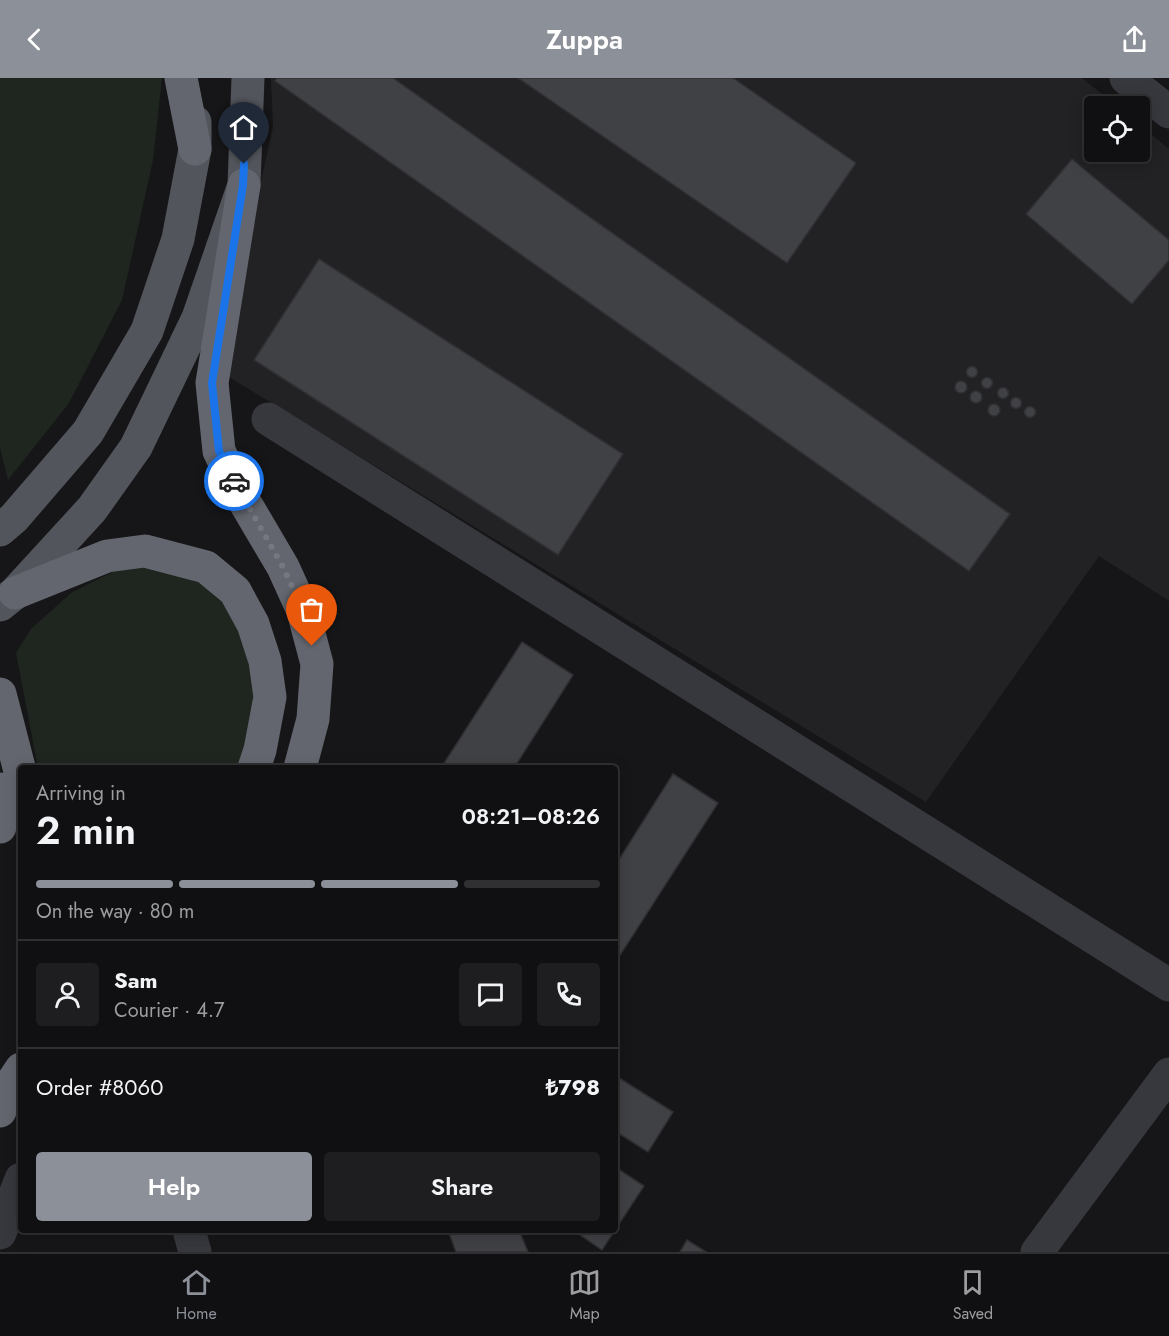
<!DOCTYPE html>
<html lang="en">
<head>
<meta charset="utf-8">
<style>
  body { margin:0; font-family:Jost,sans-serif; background:#1e1e20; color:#f1f3f6; height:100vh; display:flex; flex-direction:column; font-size:22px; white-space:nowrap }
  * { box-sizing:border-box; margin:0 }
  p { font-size:20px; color:#9c9d9f }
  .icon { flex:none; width:33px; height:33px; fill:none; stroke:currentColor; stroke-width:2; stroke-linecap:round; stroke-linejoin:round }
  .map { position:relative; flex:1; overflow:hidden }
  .side { position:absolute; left:18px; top:687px; width:600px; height:468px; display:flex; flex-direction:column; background:#101012; border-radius:6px; box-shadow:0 3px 15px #0003,0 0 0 2px #303032 }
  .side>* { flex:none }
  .controls { position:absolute; left:1084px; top:18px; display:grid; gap:12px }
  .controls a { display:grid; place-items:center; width:66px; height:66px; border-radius:6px; background:#101012; box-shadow:0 3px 15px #0003,0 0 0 2px #303032; font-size:30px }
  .pin { position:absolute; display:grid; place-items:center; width:51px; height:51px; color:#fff; margin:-62px -26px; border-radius:50% 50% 50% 0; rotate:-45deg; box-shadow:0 0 6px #0007 }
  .pin .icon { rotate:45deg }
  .courier { position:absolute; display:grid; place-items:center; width:60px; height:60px; margin:-30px; border:4px solid #1a73e8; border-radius:50%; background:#fff; color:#222; box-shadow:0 2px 8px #0007 }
  .headline em { font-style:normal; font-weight:600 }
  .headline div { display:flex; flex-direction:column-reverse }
  .headline { display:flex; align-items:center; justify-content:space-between; height:102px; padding:0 18px }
  h1 { font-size:39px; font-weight:600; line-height:45px }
  .bar { display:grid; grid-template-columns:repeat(4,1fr); gap:9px 6px; align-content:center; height:72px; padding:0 18px }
  .bar i { height:8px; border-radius:4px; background:#303032 }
  .bar .active { background:#8c9099 }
  .bar p { grid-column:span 4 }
  .line { display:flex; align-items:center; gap:15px; padding:0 18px; border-top:2px solid #303032 }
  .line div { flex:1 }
  .round { display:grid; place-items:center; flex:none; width:63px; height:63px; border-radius:6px; background:#1e1e20 }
  .cta { display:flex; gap:12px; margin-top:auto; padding:12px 18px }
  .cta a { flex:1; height:69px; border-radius:6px; background:#8c9099; color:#fff; font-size:24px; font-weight:600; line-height:69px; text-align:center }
  .cta a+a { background:#1e1e20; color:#f1f3f6 }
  header { display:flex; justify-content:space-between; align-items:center; height:78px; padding:0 18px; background:#8c9099; color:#fff; font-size:27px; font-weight:600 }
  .dock { display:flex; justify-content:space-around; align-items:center; height:84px; border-top:2px solid #303032; background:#101012; font-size:16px; color:#9c9d9f }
  .dock a { display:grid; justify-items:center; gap:3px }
  .dock .active { color:#8c9099 }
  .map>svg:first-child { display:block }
  .built { fill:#222225 }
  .green { fill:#1e261f }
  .building { fill:#404145; stroke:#303034; stroke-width:1.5 }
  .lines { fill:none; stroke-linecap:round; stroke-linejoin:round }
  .minor { stroke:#37383d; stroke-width:33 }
  .major { stroke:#53555c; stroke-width:33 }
  .highway { stroke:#63666e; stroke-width:33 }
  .done { stroke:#757880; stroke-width:6; stroke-dasharray:0 10.8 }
  .route { stroke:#1a73e8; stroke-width:8 }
</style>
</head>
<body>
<header><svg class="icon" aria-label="back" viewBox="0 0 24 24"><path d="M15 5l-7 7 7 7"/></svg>Zuppa<svg class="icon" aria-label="share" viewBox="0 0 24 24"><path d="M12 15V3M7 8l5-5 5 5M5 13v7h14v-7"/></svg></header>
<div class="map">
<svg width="1169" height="1174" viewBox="0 0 1169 1174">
  <rect width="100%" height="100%" fill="#161618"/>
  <path class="built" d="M 271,0 L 1082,0 L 1117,28 L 1095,28 L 1095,74 L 1140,74 L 1140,47 L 1169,71 L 1169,523 L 1099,478 L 926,724 L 219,293 L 273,49 Z"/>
  <g class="green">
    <path d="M 0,0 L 162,0 L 153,82 L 122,222 L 69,325 L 8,402 L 0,370 Z"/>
    <path d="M 152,489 L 190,495 L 233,532 L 251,570 L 255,615 L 249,666 L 237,690 L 38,690 L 16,575 L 31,551 L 71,515 L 115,493 Z"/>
  </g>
  <g class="building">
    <path d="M 277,0 L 393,0 L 1010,436 L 969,493 L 275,3 Z"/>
    <path d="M 518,0 L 733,0 L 856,85 L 787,185 Z"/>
    <path d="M 1072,81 L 1169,162 L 1169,182 L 1132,226 L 1026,136 Z"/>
    <path d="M 319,181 L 623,376 L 558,477 L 254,282 Z"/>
    <circle cx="972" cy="294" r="5.5"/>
    <circle cx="987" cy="305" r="5.5"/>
    <circle cx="961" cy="309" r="6"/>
    <circle cx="1003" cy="315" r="5.5"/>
    <circle cx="976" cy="319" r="6"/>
    <circle cx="1016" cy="325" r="5.5"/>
    <circle cx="994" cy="332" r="6"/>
    <circle cx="1030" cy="334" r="5.5"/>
    <path d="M 522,564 L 573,597 L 514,690 L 441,690 Z"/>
    <path d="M 673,696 L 718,725 L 615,885 L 615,788 Z"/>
    <path d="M 619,1000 L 673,1034 L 648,1074 L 615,1053 L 615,1006 Z"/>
    <path d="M 615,1089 L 644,1108 L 602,1172 L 573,1152 L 615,1152 Z"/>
    <path d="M 448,1152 L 519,1152 L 528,1174 L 456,1174 Z"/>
    <path d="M 687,1162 L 706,1174 L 680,1174 Z"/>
  </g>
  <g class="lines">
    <g class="minor">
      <path d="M 1126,0 L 1169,34"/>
      <path d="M 268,341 L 1169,907"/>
      <path d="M 189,1152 L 195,1174"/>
      <path d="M 0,1155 L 21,1101"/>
      <path d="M 1037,1174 L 1169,996"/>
    </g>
    <g class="major">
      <path d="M 0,452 L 14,440 L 88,354 L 147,253 L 178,161 L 195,71 L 195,44"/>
      <path d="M 0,527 L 15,515 L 92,431 L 136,369 L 198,240 L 244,107 L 248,0"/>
    </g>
    <g class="highway">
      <path d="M 181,0 L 195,71"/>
      <path d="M 244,107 L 212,305 L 219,373 L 240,416 L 283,489 L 303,533 L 317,586 L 313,641 L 300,690"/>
      <path d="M 15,515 L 107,478 L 145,473 L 206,489 L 235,513 L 253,546 L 265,583 L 270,619 L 260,672 L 254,690"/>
      <path d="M 0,616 L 21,697"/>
      <path d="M 0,711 L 0,749"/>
      <path d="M 0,1033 L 7,1012 L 21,991"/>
    </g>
  </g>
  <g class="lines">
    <path class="done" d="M 234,403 L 283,489 L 303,532 L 312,568"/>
    <path class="route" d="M 234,403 L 219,373 L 212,305 L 243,107 L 244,86"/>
  </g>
</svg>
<div class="controls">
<a><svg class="icon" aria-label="locate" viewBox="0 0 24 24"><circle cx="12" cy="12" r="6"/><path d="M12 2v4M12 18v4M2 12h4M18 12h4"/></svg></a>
</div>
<div class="pin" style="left:312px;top:568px;background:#ea580c"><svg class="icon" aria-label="bag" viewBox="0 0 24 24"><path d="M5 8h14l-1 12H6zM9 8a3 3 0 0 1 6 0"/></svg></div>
<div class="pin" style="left:244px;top:86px;background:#1f2937"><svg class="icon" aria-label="home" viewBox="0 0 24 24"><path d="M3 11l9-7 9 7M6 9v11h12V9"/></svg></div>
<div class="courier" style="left:234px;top:403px"><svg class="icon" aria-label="car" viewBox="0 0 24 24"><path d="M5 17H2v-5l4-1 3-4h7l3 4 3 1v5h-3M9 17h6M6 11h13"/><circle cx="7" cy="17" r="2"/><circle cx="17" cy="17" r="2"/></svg></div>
<section class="side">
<div class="headline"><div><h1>2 min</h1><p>Arriving in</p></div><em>08:21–08:26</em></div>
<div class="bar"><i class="active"></i><i class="active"></i><i class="active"></i><i></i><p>On the way · 80 m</p></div>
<div class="line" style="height:108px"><a class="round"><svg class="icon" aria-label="person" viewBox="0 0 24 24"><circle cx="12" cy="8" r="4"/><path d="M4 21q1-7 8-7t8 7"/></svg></a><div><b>Sam</b><p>Courier · 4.7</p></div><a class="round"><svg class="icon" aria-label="chat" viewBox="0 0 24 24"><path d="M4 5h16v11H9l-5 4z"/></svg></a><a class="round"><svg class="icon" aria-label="phone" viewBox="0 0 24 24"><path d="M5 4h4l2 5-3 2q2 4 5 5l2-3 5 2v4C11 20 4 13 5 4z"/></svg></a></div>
<div class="line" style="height:78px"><div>Order #8060</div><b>₺798</b></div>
<div class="cta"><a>Help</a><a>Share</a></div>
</section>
</div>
<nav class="dock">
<a class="active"><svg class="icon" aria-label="home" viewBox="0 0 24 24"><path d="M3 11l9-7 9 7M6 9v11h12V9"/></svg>Home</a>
<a><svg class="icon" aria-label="map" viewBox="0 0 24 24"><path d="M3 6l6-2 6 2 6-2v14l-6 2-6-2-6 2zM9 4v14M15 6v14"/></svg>Map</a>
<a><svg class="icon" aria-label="saved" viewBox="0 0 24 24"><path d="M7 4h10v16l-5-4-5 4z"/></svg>Saved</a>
</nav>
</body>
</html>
